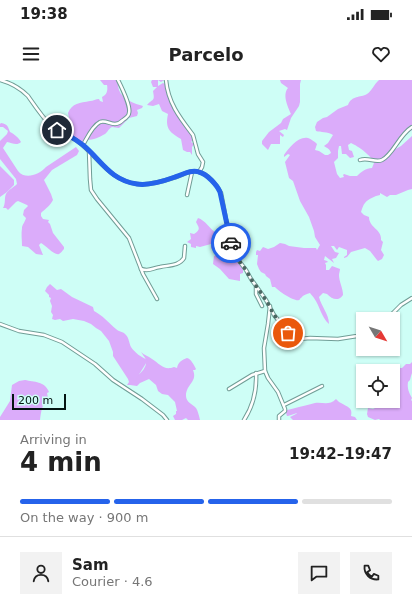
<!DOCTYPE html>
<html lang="en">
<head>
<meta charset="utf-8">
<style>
  body { margin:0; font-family:"DejaVu Sans",sans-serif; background:#f2f2f2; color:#222; height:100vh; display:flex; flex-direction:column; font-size:15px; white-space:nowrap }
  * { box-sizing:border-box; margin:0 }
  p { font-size:13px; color:#767676 }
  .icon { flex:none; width:22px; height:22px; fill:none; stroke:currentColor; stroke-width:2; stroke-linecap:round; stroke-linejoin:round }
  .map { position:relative; height:340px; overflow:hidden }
  .panel { display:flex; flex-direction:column; background:#fff; flex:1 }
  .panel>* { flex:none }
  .needle { width:26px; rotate:129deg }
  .tools { position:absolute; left:356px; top:232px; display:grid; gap:8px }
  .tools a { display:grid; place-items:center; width:44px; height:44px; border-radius:0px; background:#fff; box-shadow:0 1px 3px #0004; font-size:20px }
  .scale { position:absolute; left:12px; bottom:10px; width:54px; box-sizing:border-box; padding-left:4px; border:2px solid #041512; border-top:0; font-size:11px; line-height:14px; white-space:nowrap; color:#041512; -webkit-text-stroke:3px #cefef6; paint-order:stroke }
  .pin { position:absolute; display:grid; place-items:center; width:34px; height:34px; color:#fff; margin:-17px; border:2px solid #fff; border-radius:50%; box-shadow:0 1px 4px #0007 }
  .courier { position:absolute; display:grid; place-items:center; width:40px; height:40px; margin:-20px; border:3px solid #2563eb; border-radius:50%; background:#fff; color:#222; box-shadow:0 1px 5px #0007 }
  .overview em { font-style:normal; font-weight:700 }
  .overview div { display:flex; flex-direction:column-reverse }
  .overview { display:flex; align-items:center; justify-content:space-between; height:68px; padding:0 20px }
  h1 { font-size:26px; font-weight:700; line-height:30px }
  .bar { display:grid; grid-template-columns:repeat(4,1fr); gap:6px 4px; align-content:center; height:48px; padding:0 20px }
  .bar i { height:5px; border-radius:3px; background:#e0e0e0 }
  .bar .current { background:#2563eb }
  .bar p { grid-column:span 4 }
  .line { display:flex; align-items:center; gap:10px; padding:0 20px; border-top:1px solid #e0e0e0 }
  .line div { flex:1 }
  .round { display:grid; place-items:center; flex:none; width:42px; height:42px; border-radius:0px; background:#f2f2f2 }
  .status { display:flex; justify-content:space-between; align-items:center; height:28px; padding:0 20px; background:#fff; direction:ltr }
  .status svg { height:11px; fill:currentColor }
  header { display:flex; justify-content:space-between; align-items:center; height:52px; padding:0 20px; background:#fff; font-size:18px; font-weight:700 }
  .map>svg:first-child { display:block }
  .forest { fill:#dbacfa; fill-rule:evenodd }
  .water { fill:#dbacfb }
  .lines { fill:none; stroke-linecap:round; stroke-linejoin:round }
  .minor-casing { stroke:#709d96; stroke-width:4.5 }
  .minor { stroke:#fff; stroke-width:2.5 }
  .done { stroke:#4b6762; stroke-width:4; stroke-dasharray:0 7.2 }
  .route { stroke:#2563eb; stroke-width:5 }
</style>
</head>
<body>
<div class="status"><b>19:38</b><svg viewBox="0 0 49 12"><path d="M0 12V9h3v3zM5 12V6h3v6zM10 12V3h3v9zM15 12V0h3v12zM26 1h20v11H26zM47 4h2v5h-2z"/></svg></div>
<header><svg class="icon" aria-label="menu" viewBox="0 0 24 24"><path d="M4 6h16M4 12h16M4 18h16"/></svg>Parcelo<svg class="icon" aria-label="heart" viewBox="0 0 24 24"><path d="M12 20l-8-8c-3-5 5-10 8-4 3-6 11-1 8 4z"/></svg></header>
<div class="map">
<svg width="412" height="340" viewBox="0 0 412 340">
  <rect width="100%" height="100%" fill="#cefef6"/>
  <g class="forest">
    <path d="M 100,0 L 117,0 C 118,3 118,7 119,10 C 122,19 135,24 143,26 L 142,28 L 137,30 L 138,33 L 137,36 L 129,38 L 119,48 L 112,47 C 108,49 108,52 105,54 C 100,57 93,60 87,60 L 81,63 L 71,57 L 66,53 L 71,47 L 68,33 C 72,23 80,23 90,21 C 93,21 96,19 99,19 L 100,21 L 103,22 L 102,17 C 107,15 108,10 107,5 L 104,5 Z"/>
    <path d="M 152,0 L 164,0 L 161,2 L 158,0 L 158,6 L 163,3 L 165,4 L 169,17 L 194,59 L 191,62 L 194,64 L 192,67 L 192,75 L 190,72 L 187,72 L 183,70 L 181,59 C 169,52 165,48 168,34 L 162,31 L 159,24 L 153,26 L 147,25 C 153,18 155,22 153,11 L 157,7 L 153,7 L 151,2 Z"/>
    <path d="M 280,0 L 301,0 L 300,4 L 300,22 L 299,26 L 291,38 L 287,50 L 285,49 L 279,51 L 284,55 L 283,57 L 280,55 L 280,64 L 271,64 L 268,70 L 262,64 L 262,61 L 269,52 L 281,43 L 283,39 L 291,34 C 288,27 282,15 288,8 L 281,3 Z"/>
    <path d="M 379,0 L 412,0 L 412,50 L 404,55 L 392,71 L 401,66 L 412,56 L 412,109 L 408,110 L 396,115 L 390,115 L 387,117 L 380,113 L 380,115 C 375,116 368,119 365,123 C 363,125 362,129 361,132 L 364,135 L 369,137 C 369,148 382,149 381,160 L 383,162 L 381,170 L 384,175 L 382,179 L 378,181 L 377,180 L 370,171 L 365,168 L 351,172 L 347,177 L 344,178 L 344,177 L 347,175 L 347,170 L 339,167 L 337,170 L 334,166 L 331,166 L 335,172 L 339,173 L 336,178 L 332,179 L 334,183 L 325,176 L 324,180 L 327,181 L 328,182 L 325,183 L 326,185 L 326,190 L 329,190 L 332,186 L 340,189 C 340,191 339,193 339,195 C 339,202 343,208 343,215 C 338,222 332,219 327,214 L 323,213 L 319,217 C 321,226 329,234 329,244 C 321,237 320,226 314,218 C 313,216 311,215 310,213 C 307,214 303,215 301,218 C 300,218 300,220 299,220 C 295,222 278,211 275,207 L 272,207 L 270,199 L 266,196 L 265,194 L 261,192 L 259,189 L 257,184 L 258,175 L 256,175 L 256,172 L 257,170 L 260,171 L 263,167 L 268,169 L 274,167 L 280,163 L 285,164 L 289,166 L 304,168 L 316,168 L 317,170 L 320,165 L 315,157 L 314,151 L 309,137 L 300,121 L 293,101 L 289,98 L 285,82 L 290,75 L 288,74 L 284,77 L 284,75 C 289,68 298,56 308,58 C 311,59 315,62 317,64 L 315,70 L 319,71 L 325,75 L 328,75 L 331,73 C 330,69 327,68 324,66 L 328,63 L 333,55 C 327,51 321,53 316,51 L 315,47 L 317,42 L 323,38 L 327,37 L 338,29 L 348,25 C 352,15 360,18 367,14 C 372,11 374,4 379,0 ZM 351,63 C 358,66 372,76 374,83 L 372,88 C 366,88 361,92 357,96 L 350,96 L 344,94 L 343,95 L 344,97 L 340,98 L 337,94 L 334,82 L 338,78 L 338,71 L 339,66 L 341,66 L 342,74 L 346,74 L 350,78 L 354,77 L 352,71 L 349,70 L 348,65 Z"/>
    <path d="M 1,43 C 8,44 8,47 10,52 C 14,54 19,58 21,62 C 17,66 12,63 7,62 L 3,68 L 18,91 C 25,100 39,95 46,87 L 76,67 L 79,71 L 77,75 L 52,90 L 44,100 L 51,114 L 53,120 C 50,126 45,129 41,133 L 41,136 L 43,139 L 49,140 L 48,142 L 50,144 L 53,153 L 64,167 L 64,169 C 62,171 61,173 59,174 C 55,176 45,165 41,163 L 39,165 L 43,175 L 36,174 L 28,167 L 22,166 C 22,160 21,154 22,148 C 22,145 25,142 26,138 L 23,135 L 24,130 L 28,126 L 27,125 L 18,121 L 16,122 L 8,130 L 6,128 L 3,128 C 6,123 4,118 6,114 C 8,110 14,107 17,104 L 16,99 L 0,79 L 0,61 L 7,54 L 8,51 L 3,47 L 0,47 L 0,44 Z"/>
    <path d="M 198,138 C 205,140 210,149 216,153 L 215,153 L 215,154 L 221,157 L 227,155 L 229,156 L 234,175 L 243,190 L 243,193 L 240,194 L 240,201 L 229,199 L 220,189 L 213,184 L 214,176 L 217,175 L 211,168 L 211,164 L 200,167 L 196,166 L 196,168 L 191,167 L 191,164 L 187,162 L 191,159 L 190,153 L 194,154 C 201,149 199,148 196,142 Z"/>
    <path d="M 113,264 L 137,296 C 141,293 147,287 146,281 C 146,278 142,274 141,272 C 144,275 148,276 152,279 C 160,284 164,291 174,287 L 177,288 C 178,282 182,280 187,278 C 191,279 194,285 196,289 L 195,290 L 193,290 C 198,302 186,304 186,316 C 186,322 192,324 196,328 C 198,331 199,336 200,340 L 188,340 L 186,338 L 182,340 L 175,340 L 173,336 L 176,334 L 176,331 L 177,331 L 175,322 L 168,315 L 162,314 L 158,311 L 156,305 L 149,299 L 140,303 L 137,306 L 130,305 L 127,305 L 129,302 L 128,299 L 113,276 Z"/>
    <path d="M 412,282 L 412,293 L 411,296 L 410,300 L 408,302 C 407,308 409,313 412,318 L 411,320 L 412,321 L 412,340 L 380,340 L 379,339 L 375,340 L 368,337 L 367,334 L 368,328 L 373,329 L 375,328 L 373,325 L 373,321 L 393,321 L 393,294 L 400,288 L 402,288 L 406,284 L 410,284 Z"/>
    <path d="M 25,300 C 34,302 45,301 49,312 L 47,313 L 48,318 C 42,324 41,332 40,340 L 0,340 L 0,337 L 10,321 L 12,305 L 19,301 Z"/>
    <path d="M 336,319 C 337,320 340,323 341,323 C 347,327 353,327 351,336 L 355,337 L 357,340 L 293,340 L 290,337 L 296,334 L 297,333 L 288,336 L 287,336 L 286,333 L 287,330 C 292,329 295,328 299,327 C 305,326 310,324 315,323 C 323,322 329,326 336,319 Z"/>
  </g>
  <g class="water">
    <path d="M 0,86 L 14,100 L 14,105 L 7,112 L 0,117 Z"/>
    <path d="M 50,204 L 57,210 L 61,209 L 72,217 L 93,227 L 94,231 C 102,235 109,243 116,249 C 119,252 123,251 126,255 C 129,258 129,263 131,267 C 134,272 142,278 148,280 L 135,301 L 121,286 L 113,272 L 109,261 L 101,251 L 96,248 L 91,244 L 84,241 L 73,239 L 63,241 L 60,239 L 55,240 L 52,239 L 53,235 L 51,232 L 52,226 L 50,221 L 51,218 L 49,217 L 49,215 L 45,211 L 47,207 Z"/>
  </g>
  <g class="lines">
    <g class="minor-casing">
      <g id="minor">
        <path d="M 0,0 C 11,3 20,8 28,16 C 35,26 43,38 52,47 C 59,53 69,55 76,60 C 98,76 108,100 137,104 C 148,106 164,101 176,97 C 183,95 191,89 199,92 C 208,94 217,105 221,113 L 226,139 L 236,177 L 246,190 L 251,199 L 266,220 L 274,235 L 292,257 L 299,259 L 310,258 L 338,259 L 357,256 L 363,254"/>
        <path d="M 166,0 C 168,23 180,38 193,55 L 198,74 L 203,82 L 202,87 L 199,92"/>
        <path d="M 83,65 C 87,58 92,46 100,42 C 105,40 110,44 115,44 C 118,44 121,42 123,40 C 126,38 129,36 129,33 C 131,27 121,6 118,0"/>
        <path d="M 89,71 L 90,99 L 91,110 L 97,119 L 129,158 L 143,194 L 157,219"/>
        <path d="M 360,80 C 368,77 375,83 382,80 C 393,75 399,55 412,47"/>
        <path d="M 187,115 L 192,92"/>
        <path d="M 141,189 C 150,192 152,188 160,187 C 169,185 179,186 184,178 L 185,166"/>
        <path d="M 256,207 L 256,214 L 262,226"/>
        <path d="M 270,226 L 268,244 L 264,268 L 265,291 L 268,298 L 278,312 L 285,329 L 285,331 L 279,336 L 279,340"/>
        <path d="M 387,239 L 401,225 L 412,218"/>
        <path d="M 0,244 L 19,251 L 44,255 L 62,262 L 95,284 L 113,300 L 142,319 L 163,335 L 167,340"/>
        <path d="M 229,309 L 252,295 L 265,291"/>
        <path d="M 284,325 L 322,306"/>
        <path d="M 244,340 C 253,326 257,310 256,293"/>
      </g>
    </g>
    <use href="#minor" class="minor"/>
  </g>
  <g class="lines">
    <path class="done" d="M 231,163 L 236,177 L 246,190 L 251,199 L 266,220 L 274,235 L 288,253"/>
    <path class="route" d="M 57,50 C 67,54 75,59 83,65 C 102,81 110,100 137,104 C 149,106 164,101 175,97 C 182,95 191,89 199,92 C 207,94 217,105 220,112 L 231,163"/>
  </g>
</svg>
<div class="tools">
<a><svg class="needle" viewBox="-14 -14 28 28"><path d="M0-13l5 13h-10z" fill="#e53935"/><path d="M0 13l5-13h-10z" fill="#767676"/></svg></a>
<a><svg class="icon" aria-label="locate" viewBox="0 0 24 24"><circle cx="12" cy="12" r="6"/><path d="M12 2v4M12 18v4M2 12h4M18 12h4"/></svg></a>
</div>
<div class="scale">200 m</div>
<div class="pin" style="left:288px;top:253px;background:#ea580c"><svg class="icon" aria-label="bag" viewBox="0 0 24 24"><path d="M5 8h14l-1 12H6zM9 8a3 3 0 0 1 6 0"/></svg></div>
<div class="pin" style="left:57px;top:50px;background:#1f2937"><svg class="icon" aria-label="home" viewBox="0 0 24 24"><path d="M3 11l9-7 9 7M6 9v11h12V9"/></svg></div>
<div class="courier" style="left:231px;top:163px"><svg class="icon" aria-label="car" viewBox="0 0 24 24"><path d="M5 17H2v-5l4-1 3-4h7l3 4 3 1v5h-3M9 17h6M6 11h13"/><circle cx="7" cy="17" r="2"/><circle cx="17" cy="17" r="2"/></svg></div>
</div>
<section class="panel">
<div class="overview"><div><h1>4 min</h1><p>Arriving in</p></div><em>19:42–19:47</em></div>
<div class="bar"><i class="current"></i><i class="current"></i><i class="current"></i><i></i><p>On the way · 900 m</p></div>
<div class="line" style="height:72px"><a class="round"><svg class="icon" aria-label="person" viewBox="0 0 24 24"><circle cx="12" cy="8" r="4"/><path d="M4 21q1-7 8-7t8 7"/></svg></a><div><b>Sam</b><p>Courier · 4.6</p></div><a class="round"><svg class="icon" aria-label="chat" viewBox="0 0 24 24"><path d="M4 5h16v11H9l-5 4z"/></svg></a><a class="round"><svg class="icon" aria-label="phone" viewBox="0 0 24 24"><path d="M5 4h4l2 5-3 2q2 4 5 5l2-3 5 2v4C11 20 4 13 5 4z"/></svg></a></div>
</section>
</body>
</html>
